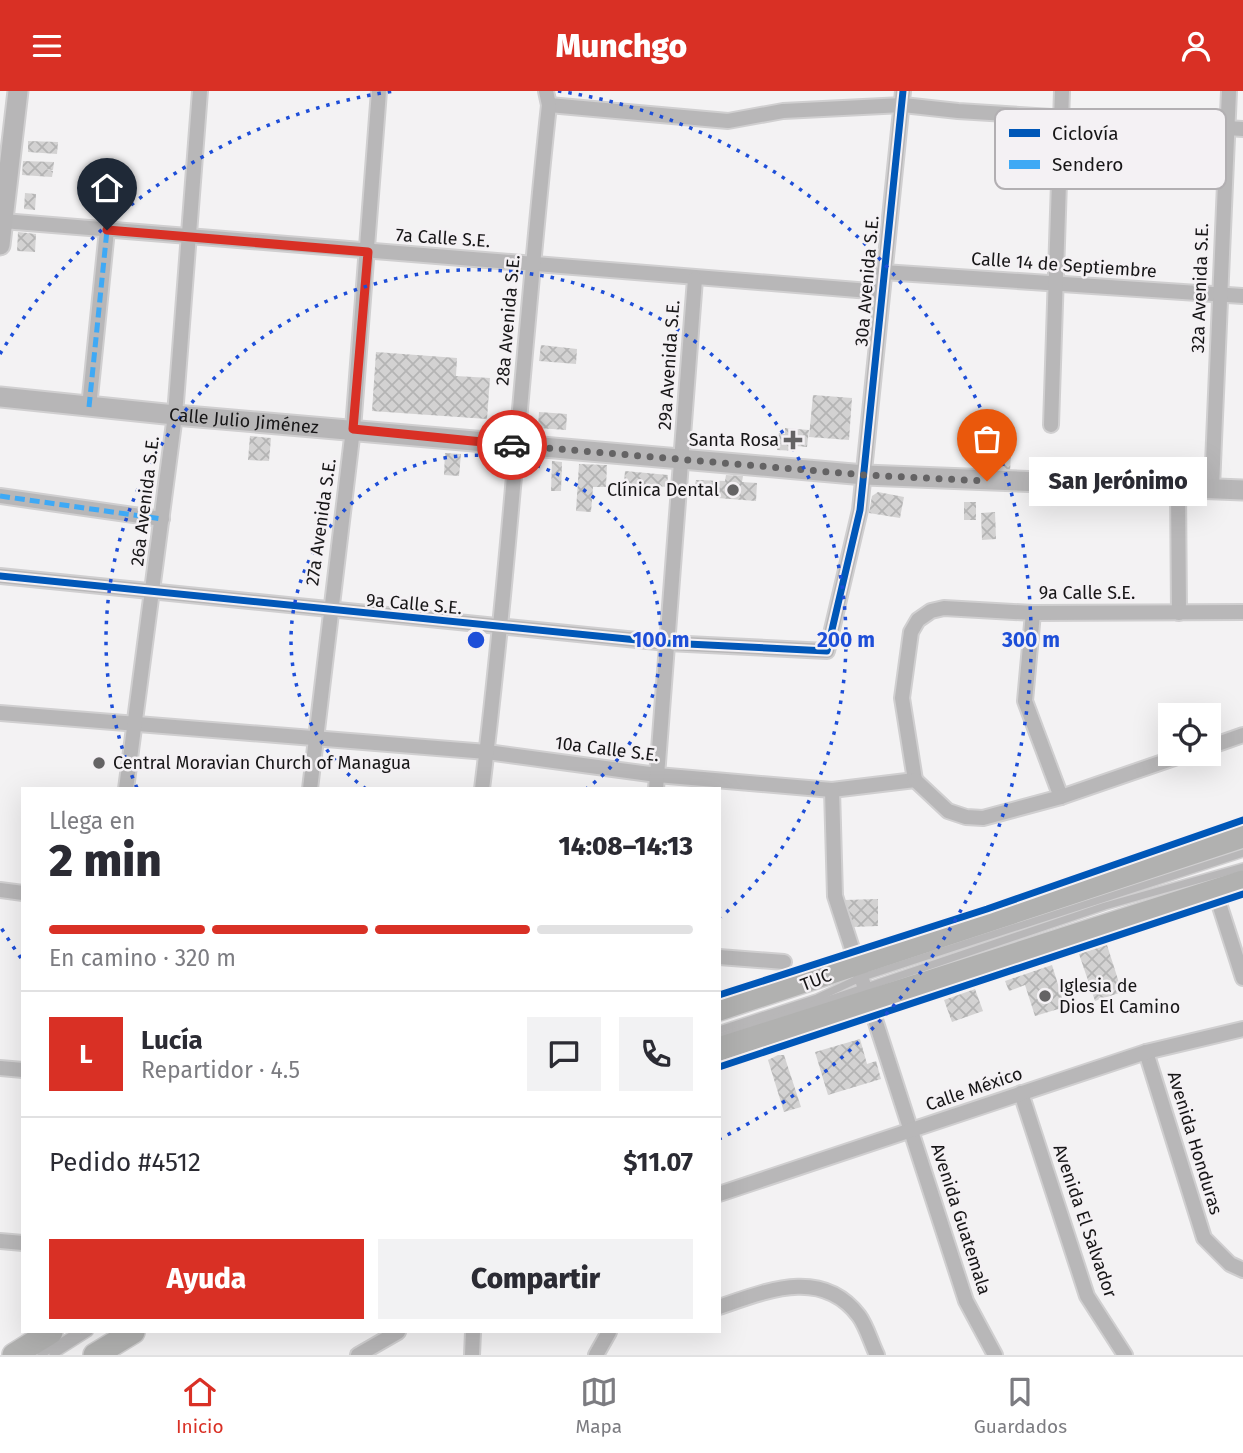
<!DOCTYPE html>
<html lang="es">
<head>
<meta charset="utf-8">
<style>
  body { margin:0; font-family:"Fira Sans",sans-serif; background:#f2f2f3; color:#2b2b33; height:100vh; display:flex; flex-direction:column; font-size:26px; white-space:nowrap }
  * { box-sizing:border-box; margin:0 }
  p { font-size:23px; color:#7c7c81 }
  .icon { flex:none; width:38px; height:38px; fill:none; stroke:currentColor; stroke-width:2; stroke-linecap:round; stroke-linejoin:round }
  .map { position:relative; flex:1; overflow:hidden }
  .side { position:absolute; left:21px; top:696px; width:700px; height:546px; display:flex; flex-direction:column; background:#fff; border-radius:0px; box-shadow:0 7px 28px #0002 }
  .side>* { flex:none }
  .controls { position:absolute; left:1158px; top:612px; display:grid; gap:14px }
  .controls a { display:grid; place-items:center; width:63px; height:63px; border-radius:0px; background:#fff; box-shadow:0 7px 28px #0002; font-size:35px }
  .pin { position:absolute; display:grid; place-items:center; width:60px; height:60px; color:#fff; margin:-72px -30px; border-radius:50% 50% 50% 0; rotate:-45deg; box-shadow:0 0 7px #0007 }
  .pin .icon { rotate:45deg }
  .courier { position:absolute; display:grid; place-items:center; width:70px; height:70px; margin:-35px; border:5px solid #d93025; border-radius:50%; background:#fff; color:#222; box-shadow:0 2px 9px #0007 }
  .bubble { position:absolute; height:49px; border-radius:0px; background:#fff; box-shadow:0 7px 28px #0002; font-size:23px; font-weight:800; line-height:49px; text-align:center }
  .headline em { font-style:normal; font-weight:800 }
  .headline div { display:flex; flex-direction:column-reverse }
  .headline { display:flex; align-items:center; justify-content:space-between; height:119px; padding:0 28px }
  h1 { font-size:46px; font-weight:800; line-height:52px }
  .bar { display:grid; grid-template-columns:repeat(4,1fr); gap:10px 7px; align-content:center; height:84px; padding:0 28px }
  .bar i { height:9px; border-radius:5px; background:#e1e1e2 }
  .bar .on { background:#d93025 }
  .bar p { grid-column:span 4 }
  .line { display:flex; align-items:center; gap:18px; padding:0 28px; border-top:2px solid #e1e1e2 }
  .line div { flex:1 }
  .round { display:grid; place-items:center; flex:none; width:74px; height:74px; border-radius:0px; background:#f2f2f3 }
  .button { display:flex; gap:14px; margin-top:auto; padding:14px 28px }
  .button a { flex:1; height:80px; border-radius:0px; background:#d93025; color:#fff; font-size:28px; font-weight:800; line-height:80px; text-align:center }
  .button a+a { background:#f2f2f3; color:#2b2b33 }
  header { display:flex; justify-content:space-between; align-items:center; height:91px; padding:0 28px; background:#d93025; color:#fff; font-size:32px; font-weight:800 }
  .tabs { display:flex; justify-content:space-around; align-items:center; height:98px; border-top:2px solid #e1e1e2; background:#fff; font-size:19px; color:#7c7c81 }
  .tabs a { display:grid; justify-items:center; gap:4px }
  .tabs .on { color:#d93025 }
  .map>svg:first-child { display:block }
  .building { fill:url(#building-cross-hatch) }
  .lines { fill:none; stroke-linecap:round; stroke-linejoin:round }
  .lane-casing { stroke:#d0cfd0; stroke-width:10 }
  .street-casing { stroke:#d0cfd0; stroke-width:18 }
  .secondary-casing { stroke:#d0cfd0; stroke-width:23 }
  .primary-casing { stroke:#d0cfd0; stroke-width:26 }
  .lane { stroke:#b8b7b8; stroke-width:7 }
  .street { stroke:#b8b7b8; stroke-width:14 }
  .secondary { stroke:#b7b6b7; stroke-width:19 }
  .primary { stroke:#b1b1b0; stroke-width:23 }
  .quiet { stroke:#3fa9f5; stroke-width:5; stroke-dasharray:10 5; stroke-linecap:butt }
  .cycleway-casing { stroke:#f4f1f4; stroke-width:11 }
  .cycleway { stroke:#0057b8; stroke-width:7 }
  .done { stroke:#646364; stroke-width:7; stroke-dasharray:0 12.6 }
  .route { stroke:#d93025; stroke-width:9 }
  .ring { fill:none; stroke:#1d4ed8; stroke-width:3.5; stroke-dasharray:3.5 7 }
  .poi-dot { fill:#646364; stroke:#f4f1f4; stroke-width:2.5 }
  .labels { text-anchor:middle; stroke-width:5; stroke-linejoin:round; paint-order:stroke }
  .street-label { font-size:18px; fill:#171617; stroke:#f4f1f4 }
  .poi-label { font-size:18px; fill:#171617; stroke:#f4f1f4; text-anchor:end }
  .key { fill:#f4f1f4; stroke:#b2afb2; stroke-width:2 }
  .key-label { font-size:19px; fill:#171617 }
  .centre { fill:#1d4ed8; stroke:#f4f1f4; stroke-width:3.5 }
  .ring-label { font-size:21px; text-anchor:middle; font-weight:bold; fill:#1d4ed8; stroke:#f4f1f4; stroke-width:5; stroke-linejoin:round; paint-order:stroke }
</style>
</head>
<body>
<header><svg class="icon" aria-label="menu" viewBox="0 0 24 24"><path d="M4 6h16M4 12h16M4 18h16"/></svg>Munchgo<svg class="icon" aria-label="person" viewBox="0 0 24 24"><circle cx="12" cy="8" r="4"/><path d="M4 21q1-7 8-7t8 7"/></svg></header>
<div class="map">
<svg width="1243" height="1264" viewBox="0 0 1243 1264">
  <defs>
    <pattern id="building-cross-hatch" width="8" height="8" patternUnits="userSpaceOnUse" patternTransform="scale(1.75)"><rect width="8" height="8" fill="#d3d2d2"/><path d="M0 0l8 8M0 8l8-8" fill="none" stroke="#b4b4b4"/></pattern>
  </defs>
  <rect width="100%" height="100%" fill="#f3f2f3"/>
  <g class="building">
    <path d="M 28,50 L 58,51 L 57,63 L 28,61 Z"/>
    <path d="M 23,70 L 54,71 L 53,79 L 45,78 L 53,80 L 52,86 L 22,84 Z"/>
    <path d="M 25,102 L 36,103 L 35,119 L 24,118 Z"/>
    <path d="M 18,141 L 36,143 L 35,161 L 17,160 Z"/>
    <path d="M 541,254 L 577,258 L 576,273 L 539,270 Z"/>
    <path d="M 376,261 L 457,267 L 456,285 L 490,287 L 487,328 L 372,320 Z"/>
    <path d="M 813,304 L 852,307 L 849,349 L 809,346 Z"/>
    <path d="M 539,321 L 567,323 L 566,339 L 538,337 Z"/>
    <path d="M 785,337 L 809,339 L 807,356 L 796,355 L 796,360 L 777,359 L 779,342 L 785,343 Z"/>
    <path d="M 250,345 L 271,347 L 269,370 L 248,369 Z"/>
    <path d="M 996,360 L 1011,361 L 1010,382 L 995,381 Z"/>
    <path d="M 445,362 L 461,363 L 459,385 L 444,384 Z"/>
    <path d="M 552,370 L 562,371 L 561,400 L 551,400 Z"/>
    <path d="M 579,373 L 607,374 L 606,396 L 593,396 L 591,421 L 576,420 Z"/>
    <path d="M 625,380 L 668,384 L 667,396 L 624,392 Z"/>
    <path d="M 726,384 L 743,385 L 742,391 L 757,392 L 756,410 L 692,405 L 696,389 L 725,390 Z"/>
    <path d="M 878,401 L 904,406 L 900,427 L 869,422 L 872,405 Z"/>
    <rect x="964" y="411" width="12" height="18"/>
    <path d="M 995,421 L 996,448 L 982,449 L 981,422 Z"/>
    <path d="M 878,808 L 878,835 L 853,836 L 844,809 Z"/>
    <path d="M 1107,854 L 1122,901 L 1095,910 L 1079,863 Z"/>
    <path d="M 1052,874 L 1065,916 L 1035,925 L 1025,894 L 1009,900 L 1005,890 Z"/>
    <path d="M 975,898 L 983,920 L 952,931 L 944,909 Z"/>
    <path d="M 860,948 L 867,973 L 876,970 L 881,988 L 828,1004 L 815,961 Z"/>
    <path d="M 778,964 L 784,964 L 801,1016 L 784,1021 L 768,969 Z"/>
  </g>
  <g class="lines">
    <g class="lane-casing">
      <g id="lane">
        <path d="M 719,939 L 817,907 L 860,887 L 1243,762"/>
        <path d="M 719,946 L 1105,815 L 1243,776"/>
        <path d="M 41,1264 L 77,1241"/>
        <path d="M 53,1264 L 89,1241"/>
      </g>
    </g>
    <g class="street-casing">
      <g id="street">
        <path d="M 549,14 L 728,30 L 783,20 L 903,14 L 958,20 L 1243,38"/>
        <path d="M 3,130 L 882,201"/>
        <path d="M 883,181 L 1243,205"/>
        <path d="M 89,316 L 107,139"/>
        <path d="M 1051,334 L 1062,0"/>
        <path d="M 1178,396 L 1179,522"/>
        <path d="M 1212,396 L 1229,0"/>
        <path d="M 0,405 L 162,428"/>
        <path d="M 0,485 L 667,552 L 827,560 L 860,419 L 903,0"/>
        <path d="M 1033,522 L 1025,610 L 1061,706"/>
        <path d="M 0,622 L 487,661 L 657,684 L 832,699 L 915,689"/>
        <path d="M 1209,656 L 1243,644"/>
        <path d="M 915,689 L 902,607 L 911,541 L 918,529 L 931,520 L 944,517 L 1033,522 L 1243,521"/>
        <path d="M 915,689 L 948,720 L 966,726 L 983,727 L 1061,706 L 1186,663"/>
        <path d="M 126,698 L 175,324 L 200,0"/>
        <path d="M 310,698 L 353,338 L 379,0"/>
        <path d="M 482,698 C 510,471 524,242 549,14 L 546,0"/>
        <path d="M 656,698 L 695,188"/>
        <path d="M 832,699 L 835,805 L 966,1210 L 995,1264"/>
        <path d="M 0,799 L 23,802"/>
        <path d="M 1215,800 L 1243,887"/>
        <path d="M 719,866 L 784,871"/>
        <path d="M 1146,961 L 1204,1147 L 1230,1173 L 1243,1179"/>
        <path d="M 0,977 L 23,979"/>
        <path d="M 1021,1002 L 1087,1205 L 1125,1264"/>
        <path d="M 719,1103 L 1146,961 L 1243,938"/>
        <path d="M 0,1150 L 23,1152"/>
        <path d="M 719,1216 C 766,1200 822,1176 859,1225 C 867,1236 871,1252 877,1264"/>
        <path d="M 358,1264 L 398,1241"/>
        <path d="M 472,1264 L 473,1241"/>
        <path d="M 596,1264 L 609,1241"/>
      </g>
    </g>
    <g class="secondary-casing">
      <g id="secondary">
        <path d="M 0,154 L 18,0"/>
        <path id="s1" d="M 0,306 L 175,324 L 865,384 L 1243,399"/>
      </g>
    </g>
    <g class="primary-casing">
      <g id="primary">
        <path d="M 719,918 L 1243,745"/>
        <path d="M 719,958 L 1243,791"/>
        <path d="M 14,1264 L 51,1241"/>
        <path d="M 95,1264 L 133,1241"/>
      </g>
    </g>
    <use href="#lane" class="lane"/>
    <use href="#street" class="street"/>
    <use href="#secondary" class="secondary"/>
    <use href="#primary" class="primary"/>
    <g class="quiet">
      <path d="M 89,316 L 107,139"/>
      <path d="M 0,405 L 162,428"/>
    </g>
    <g class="cycleway-casing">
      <g id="cycleway">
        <path d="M 0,485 L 667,552 L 827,560 L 860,419 L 903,0"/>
        <path d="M 719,904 L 987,818 L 1243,729"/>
        <path d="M 719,976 L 1243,803"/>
      </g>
    </g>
    <use href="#cycleway" class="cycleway"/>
  </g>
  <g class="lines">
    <path class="done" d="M 512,354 L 865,384 L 987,390"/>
    <path class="route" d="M 107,139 L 368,161 L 353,338 L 512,354"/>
  </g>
  <g class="ring">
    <path d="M366 698A185 185 0 1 1 586 698"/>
    <path d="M137 697A370 370 0 1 1 721 826"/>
    <path d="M21 867A555 555 0 0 1 0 835M0 263A555 555 0 0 1 394 0M558 0A555 555 0 0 1 719 1048"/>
  </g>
  <g class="poi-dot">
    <path d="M789.5 338.5h7v7h7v7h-7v7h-7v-7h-7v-7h7z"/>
    <circle cx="733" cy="399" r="7"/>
    <circle cx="99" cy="672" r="7"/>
    <circle cx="1045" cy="905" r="7"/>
  </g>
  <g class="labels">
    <g class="street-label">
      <text transform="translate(443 147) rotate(4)" y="6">7a Calle S.E.</text>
      <text transform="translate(1064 174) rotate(4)" y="6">Calle 14 de Septiembre</text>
      <text transform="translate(867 190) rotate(-85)" y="6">30a Avenida S.E.</text>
      <text transform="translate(1200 197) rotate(-88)" y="6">32a Avenida S.E.</text>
      <text transform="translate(508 229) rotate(-85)" y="6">28a Avenida S.E.</text>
      <text transform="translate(669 274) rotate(-86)" y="6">29a Avenida S.E.</text>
      <text dy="6" stroke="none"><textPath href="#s1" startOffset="245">Calle Julio Jiménez</textPath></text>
      <text transform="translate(145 410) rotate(-83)" y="6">26a Avenida S.E.</text>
      <text transform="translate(321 431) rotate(-82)" y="6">27a Avenida S.E.</text>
      <text x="1087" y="508">9a Calle S.E.</text>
      <text transform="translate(414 513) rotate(5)" y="6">9a Calle S.E.</text>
      <text transform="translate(607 658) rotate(7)" y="6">10a Calle S.E.</text>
      <text transform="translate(816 889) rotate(-21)" y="6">TUC</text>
      <text transform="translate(974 998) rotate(-19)" y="6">Calle México</text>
      <text transform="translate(1195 1052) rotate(73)" y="6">Avenida Honduras</text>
      <text transform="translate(961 1128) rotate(72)" y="6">Avenida Guatemala</text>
      <text transform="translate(1085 1130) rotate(71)" y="6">Avenida El Salvador</text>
    </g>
    <g class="poi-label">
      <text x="779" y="355">Santa Rosa</text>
      <text x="719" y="405">Clínica Dental</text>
      <text x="113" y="678" text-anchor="start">Central Moravian Church of Managua</text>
      <text x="1059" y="901" text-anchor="start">Iglesia de<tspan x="1059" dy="21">Dios El Camino</tspan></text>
    </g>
  </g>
  <rect x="995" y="18" width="231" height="80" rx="10" class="key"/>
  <rect x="1009" y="38" width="31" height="8" fill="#0057b8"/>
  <rect x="1009" y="69" width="31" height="9" fill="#3fa9f5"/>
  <g class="key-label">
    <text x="1052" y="49">Ciclovía</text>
    <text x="1052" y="80">Sendero</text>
  </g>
  <circle cx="476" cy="549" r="10" class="centre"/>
  <g class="ring-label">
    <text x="661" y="556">100 m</text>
    <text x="846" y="556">200 m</text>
    <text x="1031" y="556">300 m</text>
  </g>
</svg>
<div class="controls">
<a><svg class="icon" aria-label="locate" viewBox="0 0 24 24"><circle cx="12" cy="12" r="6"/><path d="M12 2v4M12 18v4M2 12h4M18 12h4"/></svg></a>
</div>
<div class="pin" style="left:987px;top:390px;background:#ea580c"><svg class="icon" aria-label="bag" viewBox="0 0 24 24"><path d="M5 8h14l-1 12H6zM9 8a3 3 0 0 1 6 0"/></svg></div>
<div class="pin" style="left:107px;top:139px;background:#1f2937"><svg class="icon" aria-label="home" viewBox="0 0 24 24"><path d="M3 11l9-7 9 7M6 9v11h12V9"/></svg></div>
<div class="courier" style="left:512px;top:354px"><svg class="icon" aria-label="car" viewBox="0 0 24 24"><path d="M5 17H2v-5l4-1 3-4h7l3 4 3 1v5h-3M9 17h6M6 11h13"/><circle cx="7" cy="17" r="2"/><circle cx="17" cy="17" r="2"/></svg></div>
<div class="bubble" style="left:1029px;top:366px;width:178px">San Jerónimo</div>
<section class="side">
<div class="headline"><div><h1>2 min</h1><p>Llega en</p></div><em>14:08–14:13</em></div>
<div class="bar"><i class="on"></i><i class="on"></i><i class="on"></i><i></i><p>En camino · 320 m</p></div>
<div class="line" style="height:126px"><b class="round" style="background:#d93025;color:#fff">L</b><div><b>Lucía</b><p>Repartidor · 4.5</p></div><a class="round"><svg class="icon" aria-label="chat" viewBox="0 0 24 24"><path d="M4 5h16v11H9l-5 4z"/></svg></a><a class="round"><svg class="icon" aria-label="phone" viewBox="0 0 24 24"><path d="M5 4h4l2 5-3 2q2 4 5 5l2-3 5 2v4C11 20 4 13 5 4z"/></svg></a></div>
<div class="line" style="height:91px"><div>Pedido #4512</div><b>$11.07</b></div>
<div class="button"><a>Ayuda</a><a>Compartir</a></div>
</section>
</div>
<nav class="tabs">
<a class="on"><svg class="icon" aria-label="home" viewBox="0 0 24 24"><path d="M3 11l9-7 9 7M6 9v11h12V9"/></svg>Inicio</a>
<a><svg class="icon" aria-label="map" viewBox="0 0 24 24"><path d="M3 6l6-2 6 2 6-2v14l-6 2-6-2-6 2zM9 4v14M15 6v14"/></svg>Mapa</a>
<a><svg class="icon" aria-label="saved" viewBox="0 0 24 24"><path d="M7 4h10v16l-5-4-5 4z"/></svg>Guardados</a>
</nav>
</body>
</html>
